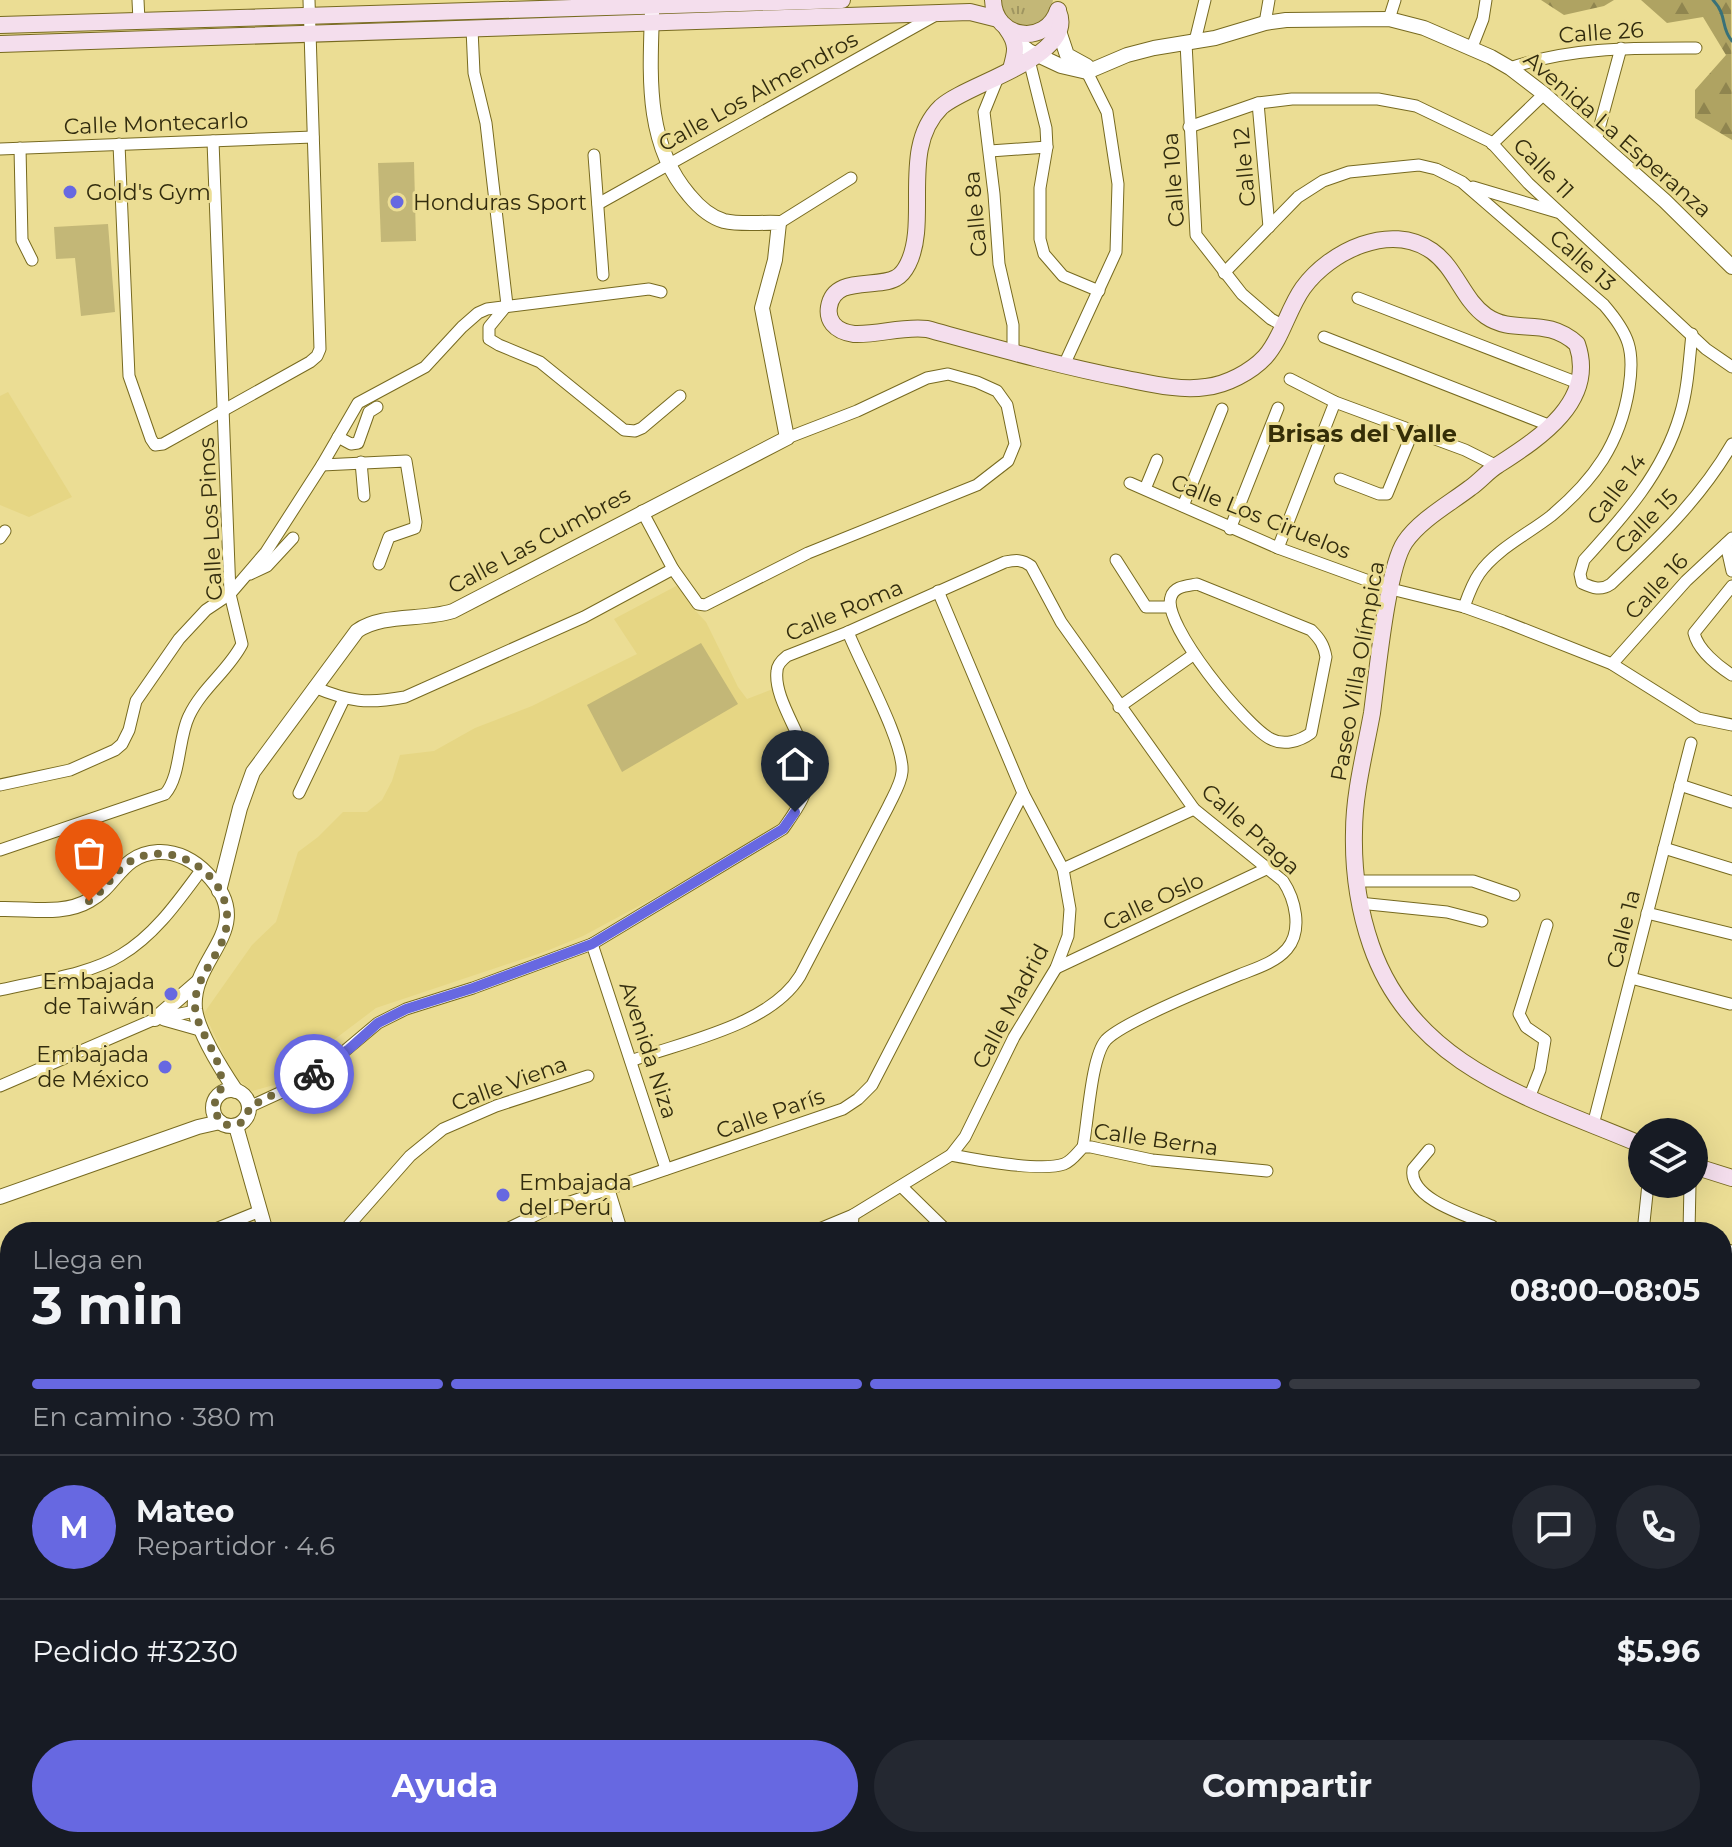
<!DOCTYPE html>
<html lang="es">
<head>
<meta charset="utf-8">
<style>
  body { margin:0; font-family:Montserrat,sans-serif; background:#242831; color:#f1f3f6; height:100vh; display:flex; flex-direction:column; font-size:30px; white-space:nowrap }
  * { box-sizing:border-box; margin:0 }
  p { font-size:26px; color:#9ea1a6 }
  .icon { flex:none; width:44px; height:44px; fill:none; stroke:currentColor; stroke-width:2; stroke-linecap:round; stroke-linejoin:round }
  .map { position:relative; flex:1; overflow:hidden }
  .side { position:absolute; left:0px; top:1222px; width:1732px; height:626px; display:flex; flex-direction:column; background:#171b24; border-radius:32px 32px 0 0; box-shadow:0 8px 32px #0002 }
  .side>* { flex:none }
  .fabs { position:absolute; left:1628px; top:1118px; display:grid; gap:16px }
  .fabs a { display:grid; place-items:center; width:80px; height:80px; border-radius:50%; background:#171b24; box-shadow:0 8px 32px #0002; font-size:40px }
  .pin { position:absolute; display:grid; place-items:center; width:68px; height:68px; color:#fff; margin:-82px -34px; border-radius:50% 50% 50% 0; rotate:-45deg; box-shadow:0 0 8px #0007 }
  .pin .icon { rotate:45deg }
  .courier { position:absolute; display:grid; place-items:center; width:80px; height:80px; margin:-40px; border:6px solid #6768e1; border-radius:50%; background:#fff; color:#222; box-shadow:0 2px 10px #0007 }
  .head em { font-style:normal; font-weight:700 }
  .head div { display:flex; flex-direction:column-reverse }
  .head { display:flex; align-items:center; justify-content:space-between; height:136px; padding:0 32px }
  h1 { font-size:52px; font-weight:700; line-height:60px }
  .bar { display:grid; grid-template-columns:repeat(4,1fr); gap:12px 8px; align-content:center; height:96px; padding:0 32px }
  .bar i { height:10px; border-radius:6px; background:#363941 }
  .bar .on { background:#6768e1 }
  .bar p { grid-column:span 4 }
  .line { display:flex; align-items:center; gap:20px; padding:0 32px; border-top:2px solid #363941 }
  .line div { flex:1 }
  .round { display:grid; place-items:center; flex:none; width:84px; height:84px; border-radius:42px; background:#242831 }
  .primary-button { display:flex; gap:16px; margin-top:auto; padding:16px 32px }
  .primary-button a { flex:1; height:92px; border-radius:48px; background:#6768e1; color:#fff; font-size:32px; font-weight:700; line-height:92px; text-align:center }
  .primary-button a+a { background:#242831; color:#f1f3f6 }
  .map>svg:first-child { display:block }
  .built { fill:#e6d684 }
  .forest { fill:url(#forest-firs) }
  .park { fill:url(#park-tufts) }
  .pitch { fill:#c3b777 }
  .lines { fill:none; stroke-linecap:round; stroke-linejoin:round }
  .stream { stroke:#387178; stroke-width:3 }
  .primary-tunnel { stroke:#c6ba79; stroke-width:16; stroke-dasharray:16 8; stroke-linecap:butt }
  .minor-casing { stroke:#776a20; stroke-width:13 }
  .tertiary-casing { stroke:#776a20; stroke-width:16 }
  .secondary-casing { stroke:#776a20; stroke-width:18 }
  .primary-casing { stroke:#9f6d83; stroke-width:18 }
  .minor { stroke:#fff; stroke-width:11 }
  .tertiary { stroke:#fff; stroke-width:14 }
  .secondary { stroke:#f4deed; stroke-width:16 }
  .primary { stroke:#e8bcda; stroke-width:16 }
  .done { stroke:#736a3d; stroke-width:8; stroke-dasharray:0 14.4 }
  .route { stroke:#6768e1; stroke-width:10 }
  .poi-dot { fill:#6768e1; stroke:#ebdd94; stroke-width:3 }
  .labels { text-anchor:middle; stroke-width:6; stroke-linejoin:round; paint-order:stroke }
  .street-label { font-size:22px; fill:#322c0e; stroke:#ebdd94 }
  .poi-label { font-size:22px; fill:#322c0e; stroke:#ebdd94; text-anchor:start }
  .neighbourhood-label { font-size:24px; font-weight:bold; fill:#352e07; stroke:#ebdd94 }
</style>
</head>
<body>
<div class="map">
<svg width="1732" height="1847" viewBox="0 0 1732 1847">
  <defs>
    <pattern id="forest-firs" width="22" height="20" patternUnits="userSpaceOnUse" patternTransform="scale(2)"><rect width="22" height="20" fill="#afa362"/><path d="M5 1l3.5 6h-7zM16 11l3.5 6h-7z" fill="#8f854f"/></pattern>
    <pattern id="park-tufts" width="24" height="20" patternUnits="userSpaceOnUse" patternTransform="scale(2)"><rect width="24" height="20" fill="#c3b777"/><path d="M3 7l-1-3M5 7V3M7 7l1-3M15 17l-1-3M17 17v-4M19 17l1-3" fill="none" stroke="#9f9560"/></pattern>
  </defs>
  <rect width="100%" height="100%" fill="#ebdd94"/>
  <g class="built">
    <path d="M 8,392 L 72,497 L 29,517 L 0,505 L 0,396 Z"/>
    <path d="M 678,585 L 691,606 L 706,622 L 738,687 L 747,699 L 778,687 L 809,772 L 782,829 L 583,936 L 544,952 L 376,1008 L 274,1085 L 252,1091 L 234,1076 L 204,1013 L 252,945 L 276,922 L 298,852 L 318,837 L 343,812 L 367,812 L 382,800 L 392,781 L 400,755 L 434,751 L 475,728 L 532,706 L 637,654 L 614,619 Z"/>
    <path d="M 0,1791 L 10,1791 L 10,1838 L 130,1838 L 130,1847 L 0,1847 Z"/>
  </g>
  <g class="forest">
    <path d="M 1541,0 L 1614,0 L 1604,6 L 1564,15 Z"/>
    <path d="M 1641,0 L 1731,0 L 1732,140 L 1695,118 L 1695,90 L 1726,55 L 1703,17 L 1667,23 Z"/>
  </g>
  <path class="park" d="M 999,0 L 1053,0 C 1048,37 1008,36 999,0 Z"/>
  <g class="pitch">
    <path d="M 414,162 L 416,241 L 381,242 L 378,163 Z"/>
    <path d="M 108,224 L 115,312 L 81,316 L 75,258 L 56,259 L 54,227 Z"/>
    <path d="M 701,643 L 738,704 L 622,772 L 587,705 Z"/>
  </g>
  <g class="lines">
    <g class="stream">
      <path d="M 1713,0 C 1728,16 1720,27 1732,41"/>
      <path d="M 1387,1838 L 1399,1847"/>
    </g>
    <g class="primary-tunnel">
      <path d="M 346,1838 L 428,1847"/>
      <path d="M 447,1847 L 511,1844"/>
    </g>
    <g class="minor-casing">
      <g id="minor">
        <path d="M 138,0 L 139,21"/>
        <path d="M 1389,19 L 1395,0"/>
        <path d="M 1265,23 L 1269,0"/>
        <path d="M 472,29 L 474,73 L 486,123 L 507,305 L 489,327 L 489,339 L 499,345 L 540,362 L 624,430 L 635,431 L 642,428 L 680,396"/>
        <path d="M 1195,41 L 1205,0"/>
        <path d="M 1186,43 L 1196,235 L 1242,294 L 1271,319 L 1282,325"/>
        <path d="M 1472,47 L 1483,19 L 1486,0"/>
        <path d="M 1029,60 L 1046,128 L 1047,147 L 1040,188 L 1040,239 L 1044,254 L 1063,276 L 1099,291"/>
        <path d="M 1510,68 C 1571,47 1632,48 1696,48"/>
        <path d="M 999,75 L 984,112 L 994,194 L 999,264 L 1013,325 L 1013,353"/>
        <path d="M 1258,103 L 1269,227"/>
        <path d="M 1189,127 L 1258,103 L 1292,99 L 1378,99 L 1416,106 L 1491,142 L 1528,183 L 1706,349 L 1732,367"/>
        <path d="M 1596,140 L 1621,48"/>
        <path d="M 119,144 L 129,376 L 151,439 L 155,445 L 163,444 L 310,362 L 317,356 L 320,349 L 309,0"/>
        <path d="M 1492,144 L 1544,94"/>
        <path d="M 20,148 L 22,240 L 32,260"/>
        <path d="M 0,149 L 313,137"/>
        <path d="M 990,151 L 1047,147"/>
        <path d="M 594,155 L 603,275"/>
        <path d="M 1473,187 L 1557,212"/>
        <path d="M 598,204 L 934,16"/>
        <path d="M 779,223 L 851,178"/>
        <path d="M 1224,273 L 1298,197 L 1323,181 L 1349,172 L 1419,165 L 1436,169 L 1462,182 L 1604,305 C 1629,334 1635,350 1629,388 C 1620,444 1594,480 1551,516 C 1528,534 1495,550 1479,574 C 1472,584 1468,596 1464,607"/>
        <path d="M 1358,298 L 1578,383"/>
        <path d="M 1692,334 C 1689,361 1688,389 1680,415 C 1663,473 1624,516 1584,560 L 1580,574 L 1582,583 C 1593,588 1601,591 1611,584 C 1656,541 1701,498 1732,444"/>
        <path d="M 1324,337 L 1551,426"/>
        <path d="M 1064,365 L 1116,252 L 1118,184 L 1107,112 L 1087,72"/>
        <path d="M 1290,379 L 1335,402 L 1465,450 L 1497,466"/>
        <path d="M 338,437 L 351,444 L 358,443 L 369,412 L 377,407"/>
        <path d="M 361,462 L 364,496"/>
        <path d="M 322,465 L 406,461 L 416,522 L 415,528 L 389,537 L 379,564"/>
        <path d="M 1340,479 L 1379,494 L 1387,494 L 1413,431"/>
        <path d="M 1130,483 L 1278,548 L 1391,589 L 1464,607 L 1503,621 L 1612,664 L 1698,718 L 1732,725"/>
        <path d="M 1145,489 L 1157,460"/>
        <path d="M 1183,506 L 1222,409"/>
        <path d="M 642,511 L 673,569 L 698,604 L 705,605 L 808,553 L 977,485 L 1008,461 L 1015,444 L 1007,405 L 997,391 L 977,382 L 948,374 L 927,378 L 857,411 L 787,438"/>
        <path d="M 1230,529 L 1278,408"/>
        <path d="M 0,538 L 5,531"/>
        <path d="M 1726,544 L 1732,571"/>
        <path d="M 1278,548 L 1335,402"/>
        <path d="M 1116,560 L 1146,607 L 1169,607"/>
        <path d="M 250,574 L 267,566 L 293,538"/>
        <path d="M 1197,584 L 1311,630 C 1320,639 1324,645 1326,657 L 1311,733 C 1300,741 1284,746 1271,739 C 1247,728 1161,623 1171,597 C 1174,586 1187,586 1197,584 Z"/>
        <path d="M 1732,586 L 1694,633 C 1698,650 1718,666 1732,675"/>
        <path d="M 1612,664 L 1686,581 L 1732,538"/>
        <path d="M 314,687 C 350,702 367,704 405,697 L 584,617 L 673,569"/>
        <path d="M 1119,707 L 1193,655"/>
        <path d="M 0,785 L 70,770 L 115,750 L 122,744 L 129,730 L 136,701 L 179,639 L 206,610 L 230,594 L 266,552 L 322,465 L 358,403 L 425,367 L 462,327 L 478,313 L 487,309 L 649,289 L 661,292"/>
        <path d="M 1680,785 L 1732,802"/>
        <path d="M 299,793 L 344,699"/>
        <path d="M 1664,848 L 1732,869"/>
        <path d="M 0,850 L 165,794 C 181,776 178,738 189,716 C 202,688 229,670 242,644 L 230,594 L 213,141"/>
        <path d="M 1063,869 L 1194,809"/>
        <path d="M 1355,881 L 1473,881 L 1514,895"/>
        <path d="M 1359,903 L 1447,912 L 1482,921"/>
        <path d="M 1647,913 L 1732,934"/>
        <path d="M 592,944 L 666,1169"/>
        <path d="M 1056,968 L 1266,869"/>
        <path d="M 1631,978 L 1730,1004"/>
        <path d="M 0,990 C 37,981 89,975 121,955 C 155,935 179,900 202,869"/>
        <path d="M 164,1020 L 203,1031"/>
        <path d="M 631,1061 C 684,1041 769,1026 800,976 L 888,807 C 893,796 901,784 902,772 C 905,744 860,663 848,632"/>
        <path d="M 0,1086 L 155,1019 L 195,1011"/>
        <path d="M 1529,1098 L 1540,1070 L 1545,1040 L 1526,1027 L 1519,1014 L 1547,925"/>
        <path d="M 249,1107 L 286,1090 L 328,1065 L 378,1023 L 406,1009 L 473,988 L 592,944 L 783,829 C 794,813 809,794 809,773 C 808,741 773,701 777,671 C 777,665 782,660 787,656 L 848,632 L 1005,562 C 1015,560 1022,559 1031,566 L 1061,622 L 1194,809 L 1283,881 C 1295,899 1303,930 1287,949 C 1275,963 1254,969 1239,975 C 1212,986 1123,1022 1106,1040 C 1091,1057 1088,1122 1083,1147"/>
        <path d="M 1593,1125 L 1691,743"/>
        <path d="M 1429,1150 L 1413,1169 C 1408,1199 1468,1216 1492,1226 L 1495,1232"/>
        <path d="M 951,1155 C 977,1160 1042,1172 1064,1164 C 1072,1161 1077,1153 1083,1147 L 1091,1147 L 1152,1160 L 1267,1171"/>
        <path d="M 901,1186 L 948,1232"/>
        <path d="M 609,1190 L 622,1232"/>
        <path d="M 208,1232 L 260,1211"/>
        <path d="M 343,1232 L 410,1156 L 443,1129 L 496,1106 L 588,1076"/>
        <path d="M 501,1232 L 544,1211 L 843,1109 L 858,1099 L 872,1085 L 1023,793"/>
        <path d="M 812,1232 L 853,1215 L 951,1155 L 965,1137 L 1014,1037 L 1056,968 L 1068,936 L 1070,909 L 1063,869 L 1023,793 L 938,591"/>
        <path d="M 852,1232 L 853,1215"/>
        <path d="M 1643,1232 L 1648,1184"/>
        <path d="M 1689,1232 L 1690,1184"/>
        <path d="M 1722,1249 L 1732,1251"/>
        <path d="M 0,1308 L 10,1305"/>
        <path d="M 1722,1326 L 1732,1328"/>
        <path d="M 1722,1374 L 1732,1376"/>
        <path d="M 0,1433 L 10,1431"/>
        <path d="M 0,1528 L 10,1525"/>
        <path d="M 1722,1568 L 1732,1574"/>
        <path d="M 0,1637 L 10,1633"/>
        <path d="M 1722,1653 L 1732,1659"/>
        <path d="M 1722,1734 L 1732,1739"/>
        <path d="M 1722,1814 L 1732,1820"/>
        <path d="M 726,1847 L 731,1838"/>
      </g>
    </g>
    <g class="tertiary-casing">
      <g id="tertiary">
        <path d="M 1059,31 L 1067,55 L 1087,66"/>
        <path d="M 1016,41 L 1029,51 L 1061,66 L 1087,72 L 1127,55 L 1154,48 L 1215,38 L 1265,23 L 1286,20 L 1389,19 L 1424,28 L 1491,57 L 1510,68 L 1544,94 L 1665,201 L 1732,267"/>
        <path d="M 219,891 L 240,808 L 253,772 L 357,631 C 383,613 422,621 453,611 L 787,438 L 762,308 L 775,260 L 779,223 C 761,222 741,225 724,221 C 710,217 698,206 689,195 C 645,144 650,76 652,13"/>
        <path d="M 0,909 C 30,908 63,916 90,900 C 117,885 121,854 158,852 C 177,851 195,861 207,874 C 260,929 190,956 195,1009 C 198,1033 222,1070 236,1091"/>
        <path d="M 155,1019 L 199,981"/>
        <circle cx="231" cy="1108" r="18"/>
        <path d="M 236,1126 L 266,1232"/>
        <path d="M 0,1197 L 198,1127 L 220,1122"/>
      </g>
    </g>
    <g class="secondary-casing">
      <g id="secondary">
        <path d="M 993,0 C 994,39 1046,47 1058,10"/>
        <path d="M 1058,11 C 1078,57 967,83 941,107 C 899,148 930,220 908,264 C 905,270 902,275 896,278 C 876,289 834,275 829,307 C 828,313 829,319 833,324 C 838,330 846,333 854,334 C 879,335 902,326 927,329 C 993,347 1060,366 1127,379 C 1152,384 1181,391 1206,387 C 1226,385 1251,372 1265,357 C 1282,338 1288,309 1303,288 C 1330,251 1390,222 1432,251 C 1456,268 1463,300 1486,316 C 1515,336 1545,315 1577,344 C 1597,402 1538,439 1498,465 C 1488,471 1480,481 1470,488 C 1449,504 1420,520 1405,542 C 1387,568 1377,676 1372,713 C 1365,752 1354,793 1354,832 C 1353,872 1358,907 1371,945 C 1413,1068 1534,1099 1642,1145"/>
        <path d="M 0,25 L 842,0"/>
        <path d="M 1007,29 C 1018,44 1016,52 1011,69"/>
        <path d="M 0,44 L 970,12 L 998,19"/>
        <path d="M 1694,1166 L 1732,1178"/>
        <path d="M 1722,1412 L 1732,1418"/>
        <path d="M 1722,1428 L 1732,1442"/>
      </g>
    </g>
    <g class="primary-casing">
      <g id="primary">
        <path d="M 0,1777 L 10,1779"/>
        <path d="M 242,1838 L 299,1847"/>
        <path d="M 371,1838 L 375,1843 L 385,1847"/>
        <path d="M 444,1838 L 484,1838"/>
        <path d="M 971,1838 L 971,1847"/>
        <path d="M 986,1838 L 986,1847"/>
        <path d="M 511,1844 L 611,1838"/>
        <path d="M 656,1847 L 714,1838"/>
      </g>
    </g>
    <use href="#minor" class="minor"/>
    <use href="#tertiary" class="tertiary"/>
    <use href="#secondary" class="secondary"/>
    <use href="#primary" class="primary"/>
  </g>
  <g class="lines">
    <path class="done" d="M 89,901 C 106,890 115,869 133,860 C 177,837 236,880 226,929 C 221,955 197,974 195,1002 C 193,1032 231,1062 219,1095 C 218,1099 215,1102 213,1106 L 220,1122 C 234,1130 247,1124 249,1107 L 314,1074"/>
    <path class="route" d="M 314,1074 L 349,1049 L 378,1023 L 406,1009 L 473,988 L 592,944 L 783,829 L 795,812"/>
  </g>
  <g class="poi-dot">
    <circle cx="70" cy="192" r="8"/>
    <circle cx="397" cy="202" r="8"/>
    <circle cx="171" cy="994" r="8"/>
    <circle cx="165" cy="1067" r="8"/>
    <circle cx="503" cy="1195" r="8"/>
  </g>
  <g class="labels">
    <g class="street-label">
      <text transform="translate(1601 32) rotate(-4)" y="8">Calle 26</text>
      <text transform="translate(758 91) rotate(-29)" y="8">Calle Los Almendros</text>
      <text transform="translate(156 123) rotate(-2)" y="8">Calle Montecarlo</text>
      <text transform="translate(1618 134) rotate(41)" y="8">Avenida La Esperanza</text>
      <text transform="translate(1244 167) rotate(-95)" y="8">Calle 12</text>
      <text transform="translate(1544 168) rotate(45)" y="8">Calle 11</text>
      <text transform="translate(1173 180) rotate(-94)" y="8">Calle 10a</text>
      <text transform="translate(975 214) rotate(-95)" y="8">Calle 8a</text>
      <text transform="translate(1583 260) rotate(42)" y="8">Calle 13</text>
      <text transform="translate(1616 489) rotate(-53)" y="8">Calle 14</text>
      <text transform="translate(1261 516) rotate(22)" y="8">Calle Los Ciruelos</text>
      <text transform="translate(210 519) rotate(-93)" y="8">Calle Los Pinos</text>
      <text transform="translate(1646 521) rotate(-46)" y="8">Calle 15</text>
      <text transform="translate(539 540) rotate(-28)" y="8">Calle Las Cumbres</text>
      <text transform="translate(1656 586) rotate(-47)" y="8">Calle 16</text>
      <text transform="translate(844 610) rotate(-23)" y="8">Calle Roma</text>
      <text transform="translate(1357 671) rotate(-80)" y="8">Paseo Villa Olímpica</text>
      <text transform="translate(1251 829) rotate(42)" y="8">Calle Praga</text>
      <text transform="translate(1153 901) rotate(-25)" y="8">Calle Oslo</text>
      <text transform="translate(1623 929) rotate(-76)" y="8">Calle 1a</text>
      <text transform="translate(1010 1006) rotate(-62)" y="8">Calle Madrid</text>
      <text transform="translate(649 1050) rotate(72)" y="8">Avenida Niza</text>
      <text transform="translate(509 1083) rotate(-20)" y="8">Calle Viena</text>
      <text transform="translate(770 1113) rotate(-19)" y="8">Calle París</text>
      <text transform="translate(1156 1139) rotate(8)" y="8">Calle Berna</text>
    </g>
    <g class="poi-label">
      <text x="86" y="200">Gold's Gym</text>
      <text x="413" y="210">Honduras Sport</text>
      <text x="155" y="989" text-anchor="end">Embajada<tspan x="155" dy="25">de Taiwán</tspan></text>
      <text x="149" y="1062" text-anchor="end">Embajada<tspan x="149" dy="25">de México</tspan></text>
      <text x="519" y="1190">Embajada<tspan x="519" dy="25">del Perú</tspan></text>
    </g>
    <g class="neighbourhood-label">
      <text x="1362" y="442">Brisas del Valle</text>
    </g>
  </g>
</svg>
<div class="fabs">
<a><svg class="icon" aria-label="layers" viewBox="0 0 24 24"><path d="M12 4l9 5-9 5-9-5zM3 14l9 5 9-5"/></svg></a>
</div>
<div class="pin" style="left:89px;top:901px;background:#ea580c"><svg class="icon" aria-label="bag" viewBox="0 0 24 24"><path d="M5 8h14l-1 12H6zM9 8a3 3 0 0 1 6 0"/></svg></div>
<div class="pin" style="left:795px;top:812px;background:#1f2937"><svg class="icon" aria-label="home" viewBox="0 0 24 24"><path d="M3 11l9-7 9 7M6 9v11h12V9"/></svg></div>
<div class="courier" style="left:314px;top:1074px"><svg class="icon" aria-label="bike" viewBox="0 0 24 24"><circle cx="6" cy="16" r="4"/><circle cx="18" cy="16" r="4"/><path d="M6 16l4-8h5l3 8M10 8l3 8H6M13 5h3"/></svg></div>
<section class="side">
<div class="head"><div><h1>3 min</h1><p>Llega en</p></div><em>08:00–08:05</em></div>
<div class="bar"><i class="on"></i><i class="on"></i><i class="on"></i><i></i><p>En camino · 380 m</p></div>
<div class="line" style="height:144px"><b class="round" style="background:#6768e1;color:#fff">M</b><div><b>Mateo</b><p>Repartidor · 4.6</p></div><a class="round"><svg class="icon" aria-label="chat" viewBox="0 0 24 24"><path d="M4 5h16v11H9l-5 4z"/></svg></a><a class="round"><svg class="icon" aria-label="phone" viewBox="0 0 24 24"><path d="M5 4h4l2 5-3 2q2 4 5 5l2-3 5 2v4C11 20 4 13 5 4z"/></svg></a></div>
<div class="line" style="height:104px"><div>Pedido #3230</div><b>$5.96</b></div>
<div class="primary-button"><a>Ayuda</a><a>Compartir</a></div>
</section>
</div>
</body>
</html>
